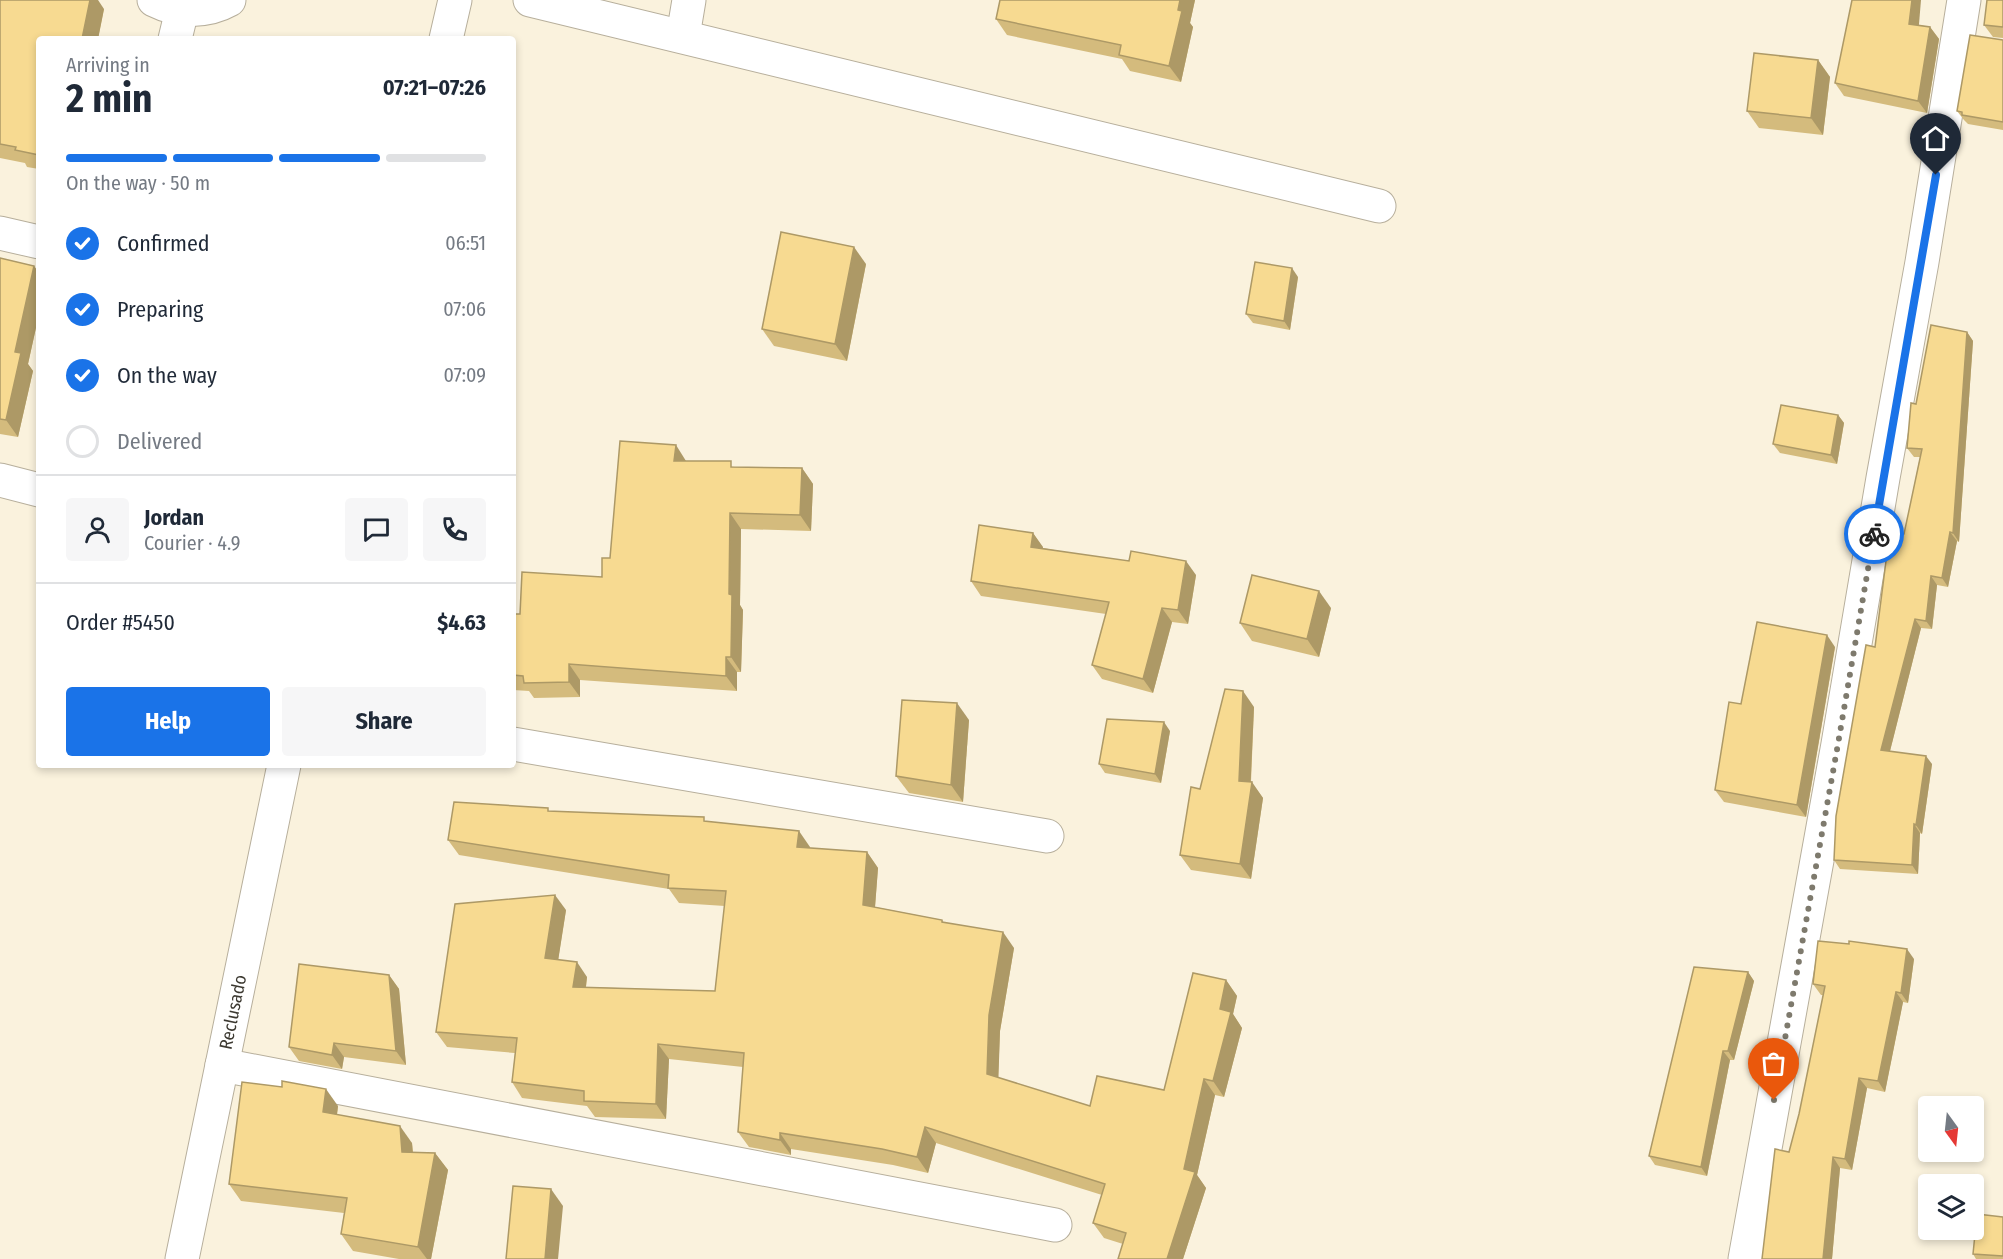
<!DOCTYPE html>
<html lang="en">
<head>
<meta charset="utf-8">
<style>
  body { margin:0; font-family:"Fira Sans Condensed",sans-serif; background:#f6f6f7; color:#1f2937; height:100vh; display:flex; flex-direction:column; font-size:22px; white-space:nowrap }
  * { box-sizing:border-box; margin:0 }
  p { font-size:20px; color:#747a83 }
  .icon { flex:none; width:33px; height:33px; fill:none; stroke:currentColor; stroke-width:2; stroke-linecap:round; stroke-linejoin:round }
  .map { position:relative; flex:1; overflow:hidden }
  .drawer { position:absolute; left:36px; top:36px; width:480px; height:732px; display:flex; flex-direction:column; background:#fff; border-radius:6px; box-shadow:0 3px 9px #0003 }
  .drawer>* { flex:none }
  .needle { width:39px; rotate:165deg }
  .controls { position:absolute; left:1918px; top:1096px; display:grid; gap:12px }
  .controls a { display:grid; place-items:center; width:66px; height:66px; border-radius:6px; background:#fff; box-shadow:0 3px 9px #0003; font-size:30px }
  .pin { position:absolute; display:grid; place-items:center; width:51px; height:51px; color:#fff; margin:-62px -26px; border-radius:50% 50% 50% 0; rotate:-45deg; box-shadow:0 0 6px #0007 }
  .pin .icon { rotate:45deg }
  .courier { position:absolute; display:grid; place-items:center; width:60px; height:60px; margin:-30px; border:4px solid #1a73e8; border-radius:50%; background:#fff; color:#222; box-shadow:0 2px 8px #0007 }
  .head em { font-style:normal; font-weight:700 }
  .head div { display:flex; flex-direction:column-reverse }
  .head { display:flex; align-items:center; justify-content:space-between; height:102px; padding:0 30px }
  h1 { font-size:39px; font-weight:700; line-height:45px }
  .bar { display:grid; grid-template-columns:repeat(4,1fr); gap:9px 6px; align-content:center; height:72px; padding:0 30px }
  .bar i { height:8px; border-radius:4px; background:#e0e1e3 }
  .bar .active { background:#1a73e8 }
  .bar p { grid-column:span 4 }
  .line { display:flex; align-items:center; gap:15px; padding:0 30px; border-top:2px solid #e0e1e3 }
  .line div { flex:1 }
  .round { display:grid; place-items:center; flex:none; width:63px; height:63px; border-radius:6px; background:#f6f6f7 }
  ol { padding:0 30px; list-style:none }
  li { display:flex; align-items:center; gap:18px; height:66px }
  li p { margin-inline-start:auto }
  li .icon { padding:6px; border-radius:50%; background:#1a73e8; color:#fff; stroke-width:4 }
  li:last-child { color:#747a83 }
  li i { width:33px; height:33px; border:3px solid #e0e1e3; border-radius:50% }
  .button { display:flex; gap:12px; margin-top:auto; padding:12px 30px }
  .button a { flex:1; height:69px; border-radius:6px; background:#1a73e8; color:#fff; font-size:24px; font-weight:700; line-height:69px; text-align:center }
  .button a+a { background:#f6f6f7; color:#1f2937 }
  .map>svg:first-child { display:block }
  .lines { fill:none; stroke-linecap:round; stroke-linejoin:round }
  .minor-casing { stroke:#b7af9c; stroke-width:35 }
  .minor { stroke:#fff; stroke-width:33 }
  .wall { fill:#d4bb7d }
  .shaded-wall { fill:#ad9966 }
  .building { fill:#f7da91; stroke:#ad9966; stroke-width:1.5 }
  .done { stroke:#7e7a6d; stroke-width:6; stroke-dasharray:0 10.8 }
  .route { stroke:#1a73e8; stroke-width:8 }
  .labels { text-anchor:middle; stroke-width:4.5; stroke-linejoin:round; paint-order:stroke }
  .street-label { font-size:18px; fill:#3c3931; stroke:#faf2dd }
</style>
</head>
<body>
<div class="map">
<svg width="2003" height="1259" viewBox="0 0 2003 1259">
  <rect width="100%" height="100%" fill="#faf2dd"/>
  <g class="lines">
    <g class="minor-casing">
      <g id="minor">
        <path d="M 154,0 C 178,12 206,13 229,0"/>
        <path d="M 530,0 L 1379,206"/>
        <path d="M 683,36 L 689,0"/>
        <path d="M 175,39 L 182,10"/>
        <path d="M 446,39 L 455,0"/>
        <path d="M 0,233 L 39,242"/>
        <path d="M 0,480 L 39,490"/>
        <path d="M 513,744 L 1047,836"/>
        <path d="M 222,1065 L 1055,1225"/>
        <path id="s1" d="M 182,1259 L 284,765"/>
        <path d="M 1745,1259 L 1838,744 L 1883,478 L 1922,262 L 1964,0"/>
      </g>
    </g>
    <use href="#minor" class="minor"/>
  </g>
  <g class="wall">
    <path d="M 0,0 L 104,9 L 98,39 L 39,39 L 39,169 L 27,167 L 25,163 L 0,158 Z"/>
    <path d="M 1000,0 L 1195,0 L 1190,23 L 1193,27 L 1181,82 L 1130,71 L 1122,59 L 1007,35 L 996,19 Z"/>
    <path d="M 2003,0 L 2003,38 L 1993,37 L 1984,25 Z"/>
    <path d="M 1919,25 L 1930,27 L 1939,39 L 1927,113 L 1844,96 L 1835,83 Z"/>
    <path d="M 2003,40 L 2003,130 L 1968,124 L 1964,120 L 1957,111 Z"/>
    <path d="M 1818,60 L 1830,77 L 1823,135 L 1759,128 L 1747,111 Z"/>
    <path d="M 0,258 L 34,266 L 39,273 L 39,314 L 28,364 L 33,371 L 18,437 L 0,434 Z"/>
    <path d="M 866,264 L 847,361 L 774,346 L 762,329 Z"/>
    <path d="M 1298,277 L 1290,330 L 1253,323 L 1246,314 Z"/>
    <path d="M 1967,332 L 1973,341 L 1959,542 L 1957,541 L 1948,587 L 1937,585 L 1932,629 L 1921,628 L 1890,751 L 1932,764 L 1922,834 L 1920,833 L 1918,874 L 1840,869 L 1834,860 L 1875,647 L 1904,534 L 1920,457 L 1914,457 L 1907,448 Z"/>
    <path d="M 1838,415 L 1844,423 L 1837,464 L 1780,453 L 1773,444 Z"/>
    <path d="M 686,461 L 735,467 L 802,468 L 813,484 L 811,531 L 741,529 L 740,605 L 743,610 L 741,672 L 737,672 L 737,691 L 580,680 L 580,697 L 534,698 L 529,691 L 513,690 L 513,614 L 520,614 L 602,577 L 610,558 Z"/>
    <path d="M 1033,533 L 1043,548 L 1196,575 L 1188,624 L 1172,622 L 1153,693 L 1102,679 L 1092,665 L 1106,614 L 981,596 L 971,581 Z"/>
    <path d="M 1331,608 L 1319,657 L 1252,641 L 1240,623 Z"/>
    <path d="M 1835,647 L 1806,817 L 1724,802 L 1715,790 L 1741,704 Z"/>
    <path d="M 1254,707 L 1251,782 L 1263,798 L 1251,879 L 1191,870 L 1180,855 L 1200,789 Z"/>
    <path d="M 969,720 L 963,802 L 909,793 L 896,776 Z"/>
    <path d="M 1170,731 L 1161,783 L 1105,773 L 1099,764 Z"/>
    <path d="M 551,811 L 708,822 L 810,847 L 810,848 L 867,852 L 878,868 L 875,907 L 942,920 L 944,923 L 1014,948 L 1000,1031 L 998,1078 L 1090,1106 L 1164,1090 L 1226,980 L 1237,996 L 1233,1014 L 1242,1028 L 1224,1097 L 1215,1095 L 1197,1175 L 1206,1188 L 1183,1259 L 1118,1259 L 1123,1244 L 1104,1238 L 1093,1223 L 1102,1195 L 936,1143 L 928,1173 L 893,1165 L 791,1149 L 791,1155 L 749,1147 L 738,1132 L 743,1067 L 669,1059 L 666,1119 L 595,1117 L 587,1106 L 522,1098 L 512,1082 L 515,1053 L 447,1047 L 436,1032 L 566,910 L 558,960 L 587,977 L 586,987 L 715,991 L 725,906 L 679,903 L 669,889 L 459,855 L 448,840 Z"/>
    <path d="M 1914,959 L 1908,1003 L 1903,1002 L 1885,1092 L 1867,1088 L 1852,1170 L 1840,1168 L 1832,1259 L 1762,1259 L 1799,1114 L 1823,995 L 1821,995 L 1813,984 Z"/>
    <path d="M 1748,972 L 1754,981 L 1734,1060 L 1730,1060 L 1707,1176 L 1655,1165 L 1649,1156 Z"/>
    <path d="M 389,975 L 399,989 L 406,1065 L 344,1057 L 342,1069 L 299,1061 L 289,1047 Z"/>
    <path d="M 338,1106 L 337,1115 L 412,1143 L 413,1152 L 435,1153 L 448,1170 L 431,1259 L 399,1259 L 353,1251 L 341,1234 L 344,1213 L 241,1201 L 229,1184 Z"/>
    <path d="M 2003,1217 L 2003,1259 L 1976,1259 L 1973,1254 Z"/>
  </g>
  <g class="shaded-wall">
    <path d="M 90,0 L 98,0 L 104,9 L 98,39 L 82,39 Z"/>
    <path d="M 1180,0 L 1195,0 L 1190,23 L 1193,27 L 1181,82 L 1169,66 Z"/>
    <path d="M 1912,0 L 1921,0 L 1918,36 L 1909,24 Z"/>
    <path d="M 1930,27 L 1939,39 L 1927,113 L 1918,101 Z"/>
    <path d="M 1818,60 L 1830,77 L 1823,135 L 1811,118 Z"/>
    <path d="M 854,247 L 866,264 L 847,361 L 835,344 Z"/>
    <path d="M 34,266 L 39,273 L 39,314 L 28,364 L 33,371 L 18,437 L 6,420 L 15,352 Z"/>
    <path d="M 1292,268 L 1298,277 L 1290,330 L 1284,321 Z"/>
    <path d="M 1967,332 L 1973,341 L 1959,542 L 1953,533 Z"/>
    <path d="M 1838,415 L 1844,423 L 1837,464 L 1831,455 Z"/>
    <path d="M 676,445 L 686,461 L 674,461 Z"/>
    <path d="M 802,468 L 813,484 L 811,531 L 800,515 Z"/>
    <path d="M 730,513 L 741,529 L 740,605 L 743,610 L 741,672 L 731,657 L 729,594 Z"/>
    <path d="M 1950,532 L 1957,541 L 1948,587 L 1942,578 Z"/>
    <path d="M 1033,533 L 1043,547 L 1041,561 L 1031,547 Z"/>
    <path d="M 1186,561 L 1196,575 L 1188,624 L 1178,610 Z"/>
    <path d="M 1931,576 L 1937,585 L 1932,629 L 1926,621 Z"/>
    <path d="M 1319,591 L 1331,608 L 1319,657 L 1307,639 Z"/>
    <path d="M 1162,608 L 1172,622 L 1153,693 L 1143,679 Z"/>
    <path d="M 1915,619 L 1921,628 L 1888,759 L 1881,750 Z"/>
    <path d="M 1827,635 L 1835,647 L 1806,817 L 1797,805 Z"/>
    <path d="M 726,657 L 737,672 L 737,691 L 726,676 Z"/>
    <path d="M 569,664 L 580,680 L 580,697 L 569,682 Z"/>
    <path d="M 1243,691 L 1254,707 L 1250,796 L 1239,781 Z"/>
    <path d="M 957,703 L 969,720 L 963,802 L 951,785 Z"/>
    <path d="M 1164,722 L 1170,731 L 1161,783 L 1155,774 Z"/>
    <path d="M 1926,756 L 1932,764 L 1922,834 L 1916,825 Z"/>
    <path d="M 1252,782 L 1263,798 L 1251,879 L 1240,864 Z"/>
    <path d="M 1914,824 L 1920,833 L 1918,874 L 1912,865 Z"/>
    <path d="M 799,831 L 810,847 L 808,863 L 797,847 Z"/>
    <path d="M 867,852 L 878,868 L 874,920 L 863,905 Z"/>
    <path d="M 555,895 L 566,910 L 556,974 L 545,958 Z"/>
    <path d="M 1003,932 L 1014,948 L 1000,1031 L 998,1090 L 987,1074 L 989,1015 Z"/>
    <path d="M 1907,949 L 1914,959 L 1908,1003 L 1901,993 Z"/>
    <path d="M 577,962 L 587,977 L 584,1002 L 573,987 Z"/>
    <path d="M 1748,972 L 1754,981 L 1734,1060 L 1728,1051 Z"/>
    <path d="M 389,975 L 399,989 L 406,1065 L 396,1051 Z"/>
    <path d="M 1226,980 L 1237,996 L 1233,1014 L 1242,1028 L 1224,1097 L 1213,1081 L 1220,1009 Z"/>
    <path d="M 1896,992 L 1903,1002 L 1885,1092 L 1878,1081 Z"/>
    <path d="M 334,1043 L 344,1057 L 342,1069 L 332,1055 Z"/>
    <path d="M 658,1044 L 669,1059 L 666,1119 L 656,1104 Z"/>
    <path d="M 1723,1051 L 1730,1060 L 1707,1176 L 1701,1167 Z"/>
    <path d="M 1859,1078 L 1867,1088 L 1852,1170 L 1845,1159 Z"/>
    <path d="M 1204,1079 L 1215,1095 L 1197,1175 L 1206,1188 L 1183,1259 L 1167,1259 L 1184,1169 Z"/>
    <path d="M 326,1089 L 338,1106 L 335,1129 L 323,1112 Z"/>
    <path d="M 400,1126 L 412,1143 L 414,1169 L 402,1152 Z"/>
    <path d="M 925,1127 L 936,1143 L 928,1173 L 917,1157 Z"/>
    <path d="M 780,1133 L 791,1149 L 791,1155 L 780,1140 Z"/>
    <path d="M 435,1153 L 448,1170 L 431,1259 L 427,1259 L 418,1247 Z"/>
    <path d="M 1833,1157 L 1840,1168 L 1832,1259 L 1823,1259 Z"/>
    <path d="M 551,1189 L 563,1206 L 558,1259 L 545,1259 Z"/>
  </g>
  <g class="building">
    <path d="M 0,0 L 90,0 L 82,39 L 39,39 L 39,155 L 15,150 L 16,147 L 0,144 Z"/>
    <path d="M 1000,0 L 1180,0 L 1178,10 L 1182,11 L 1169,66 L 1119,55 L 1121,45 L 996,19 Z"/>
    <path d="M 1852,0 L 1912,0 L 1909,24 L 1930,27 L 1918,101 L 1835,83 Z"/>
    <path d="M 1987,0 L 2003,0 L 2003,27 L 1984,25 Z"/>
    <path d="M 1970,35 L 2003,40 L 2003,122 L 1962,115 L 1962,112 L 1957,111 Z"/>
    <path d="M 1754,53 L 1818,60 L 1811,118 L 1747,111 Z"/>
    <path d="M 781,232 L 854,247 L 835,344 L 762,329 Z"/>
    <path d="M 0,258 L 34,266 L 15,352 L 21,353 L 6,420 L 0,419 Z"/>
    <path d="M 1255,262 L 1292,268 L 1284,321 L 1246,314 Z"/>
    <path d="M 1931,325 L 1967,332 L 1953,533 L 1950,532 L 1942,578 L 1931,576 L 1926,621 L 1915,619 L 1881,750 L 1926,756 L 1916,825 L 1914,824 L 1912,865 L 1834,860 L 1836,816 L 1866,645 L 1875,647 L 1886,561 L 1892,532 L 1904,534 L 1922,449 L 1907,448 L 1911,403 L 1916,404 Z"/>
    <path d="M 1781,405 L 1838,415 L 1831,455 L 1773,444 Z"/>
    <path d="M 620,441 L 676,445 L 674,461 L 731,461 L 731,467 L 802,468 L 800,515 L 730,513 L 729,594 L 732,595 L 731,657 L 726,657 L 726,676 L 569,664 L 569,682 L 524,683 L 523,676 L 513,675 L 513,614 L 520,614 L 522,572 L 602,577 L 602,558 L 610,558 Z"/>
    <path d="M 979,525 L 1033,533 L 1031,547 L 1129,561 L 1131,551 L 1186,561 L 1178,610 L 1162,608 L 1143,679 L 1092,665 L 1109,602 L 971,581 Z"/>
    <path d="M 1252,575 L 1319,591 L 1307,639 L 1240,623 Z"/>
    <path d="M 1757,622 L 1827,635 L 1797,805 L 1715,790 L 1729,702 L 1741,704 Z"/>
    <path d="M 1225,689 L 1243,691 L 1239,781 L 1252,782 L 1240,864 L 1180,855 L 1191,787 L 1200,789 Z"/>
    <path d="M 902,700 L 957,703 L 951,785 L 896,776 Z"/>
    <path d="M 1107,719 L 1164,722 L 1155,774 L 1099,764 Z"/>
    <path d="M 454,802 L 548,808 L 548,811 L 704,817 L 704,821 L 799,831 L 797,847 L 867,852 L 863,905 L 942,920 L 942,922 L 1003,932 L 989,1015 L 987,1074 L 1090,1106 L 1097,1076 L 1164,1090 L 1193,973 L 1226,980 L 1220,1009 L 1231,1012 L 1213,1081 L 1204,1079 L 1184,1169 L 1195,1172 L 1167,1259 L 1118,1259 L 1126,1233 L 1093,1223 L 1105,1184 L 925,1127 L 917,1157 L 882,1149 L 780,1133 L 780,1140 L 738,1132 L 744,1053 L 658,1044 L 656,1104 L 584,1101 L 584,1091 L 512,1082 L 517,1038 L 436,1032 L 455,904 L 555,895 L 545,958 L 577,962 L 573,987 L 715,991 L 726,891 L 668,888 L 669,875 L 448,840 Z"/>
    <path d="M 1818,941 L 1849,944 L 1849,941 L 1907,949 L 1901,993 L 1896,992 L 1878,1081 L 1859,1078 L 1845,1159 L 1833,1157 L 1823,1259 L 1762,1259 L 1775,1149 L 1789,1152 L 1799,1114 L 1825,986 L 1813,984 Z"/>
    <path d="M 299,964 L 389,975 L 396,1051 L 334,1043 L 332,1055 L 289,1047 Z"/>
    <path d="M 1694,967 L 1748,972 L 1728,1051 L 1723,1051 L 1701,1167 L 1649,1156 Z"/>
    <path d="M 282,1081 L 326,1089 L 323,1112 L 400,1126 L 402,1152 L 435,1153 L 418,1247 L 341,1234 L 347,1198 L 229,1184 L 242,1082 L 282,1087 Z"/>
    <path d="M 513,1186 L 551,1189 L 545,1259 L 506,1259 Z"/>
    <path d="M 1977,1214 L 2003,1217 L 2003,1256 L 1973,1254 Z"/>
  </g>
  <g class="lines">
    <path class="done" d="M 1774,1100 L 1838,744 L 1874,534"/>
    <path class="route" d="M 1874,534 L 1936,175"/>
  </g>
  <g class="labels">
    <g class="street-label">
      <text dy="6" stroke="none"><textPath href="#s1" startOffset="252">Reclusado</textPath></text>
    </g>
  </g>
</svg>
<div class="controls">
<a><svg class="needle" viewBox="-14 -14 28 28"><path d="M0-13l5 13h-10z" fill="#e53935"/><path d="M0 13l5-13h-10z" fill="#747a83"/></svg></a>
<a><svg class="icon" aria-label="layers" viewBox="0 0 24 24"><path d="M12 4l9 5-9 5-9-5zM3 14l9 5 9-5"/></svg></a>
</div>
<div class="pin" style="left:1774px;top:1100px;background:#ea580c"><svg class="icon" aria-label="bag" viewBox="0 0 24 24"><path d="M5 8h14l-1 12H6zM9 8a3 3 0 0 1 6 0"/></svg></div>
<div class="pin" style="left:1936px;top:175px;background:#1f2937"><svg class="icon" aria-label="home" viewBox="0 0 24 24"><path d="M3 11l9-7 9 7M6 9v11h12V9"/></svg></div>
<div class="courier" style="left:1874px;top:534px"><svg class="icon" aria-label="bike" viewBox="0 0 24 24"><circle cx="6" cy="16" r="4"/><circle cx="18" cy="16" r="4"/><path d="M6 16l4-8h5l3 8M10 8l3 8H6M13 5h3"/></svg></div>
<section class="drawer">
<div class="head"><div><h1>2 min</h1><p>Arriving in</p></div><em>07:21–07:26</em></div>
<div class="bar"><i class="active"></i><i class="active"></i><i class="active"></i><i></i><p>On the way · 50 m</p></div>
<ol>
<li><svg class="icon" aria-label="check" viewBox="0 0 24 24"><path d="M5 12l5 5 9-10"/></svg>Confirmed<p>06:51</p></li>
<li><svg class="icon" aria-label="check" viewBox="0 0 24 24"><path d="M5 12l5 5 9-10"/></svg>Preparing<p>07:06</p></li>
<li><svg class="icon" aria-label="check" viewBox="0 0 24 24"><path d="M5 12l5 5 9-10"/></svg>On the way<p>07:09</p></li>
<li><i></i>Delivered</li>
</ol>
<div class="line" style="height:108px"><a class="round"><svg class="icon" aria-label="person" viewBox="0 0 24 24"><circle cx="12" cy="8" r="4"/><path d="M4 21q1-7 8-7t8 7"/></svg></a><div><b>Jordan</b><p>Courier · 4.9</p></div><a class="round"><svg class="icon" aria-label="chat" viewBox="0 0 24 24"><path d="M4 5h16v11H9l-5 4z"/></svg></a><a class="round"><svg class="icon" aria-label="phone" viewBox="0 0 24 24"><path d="M5 4h4l2 5-3 2q2 4 5 5l2-3 5 2v4C11 20 4 13 5 4z"/></svg></a></div>
<div class="line" style="height:78px"><div>Order #5450</div><b>$4.63</b></div>
<div class="button"><a>Help</a><a>Share</a></div>
</section>
</div>
</body>
</html>
